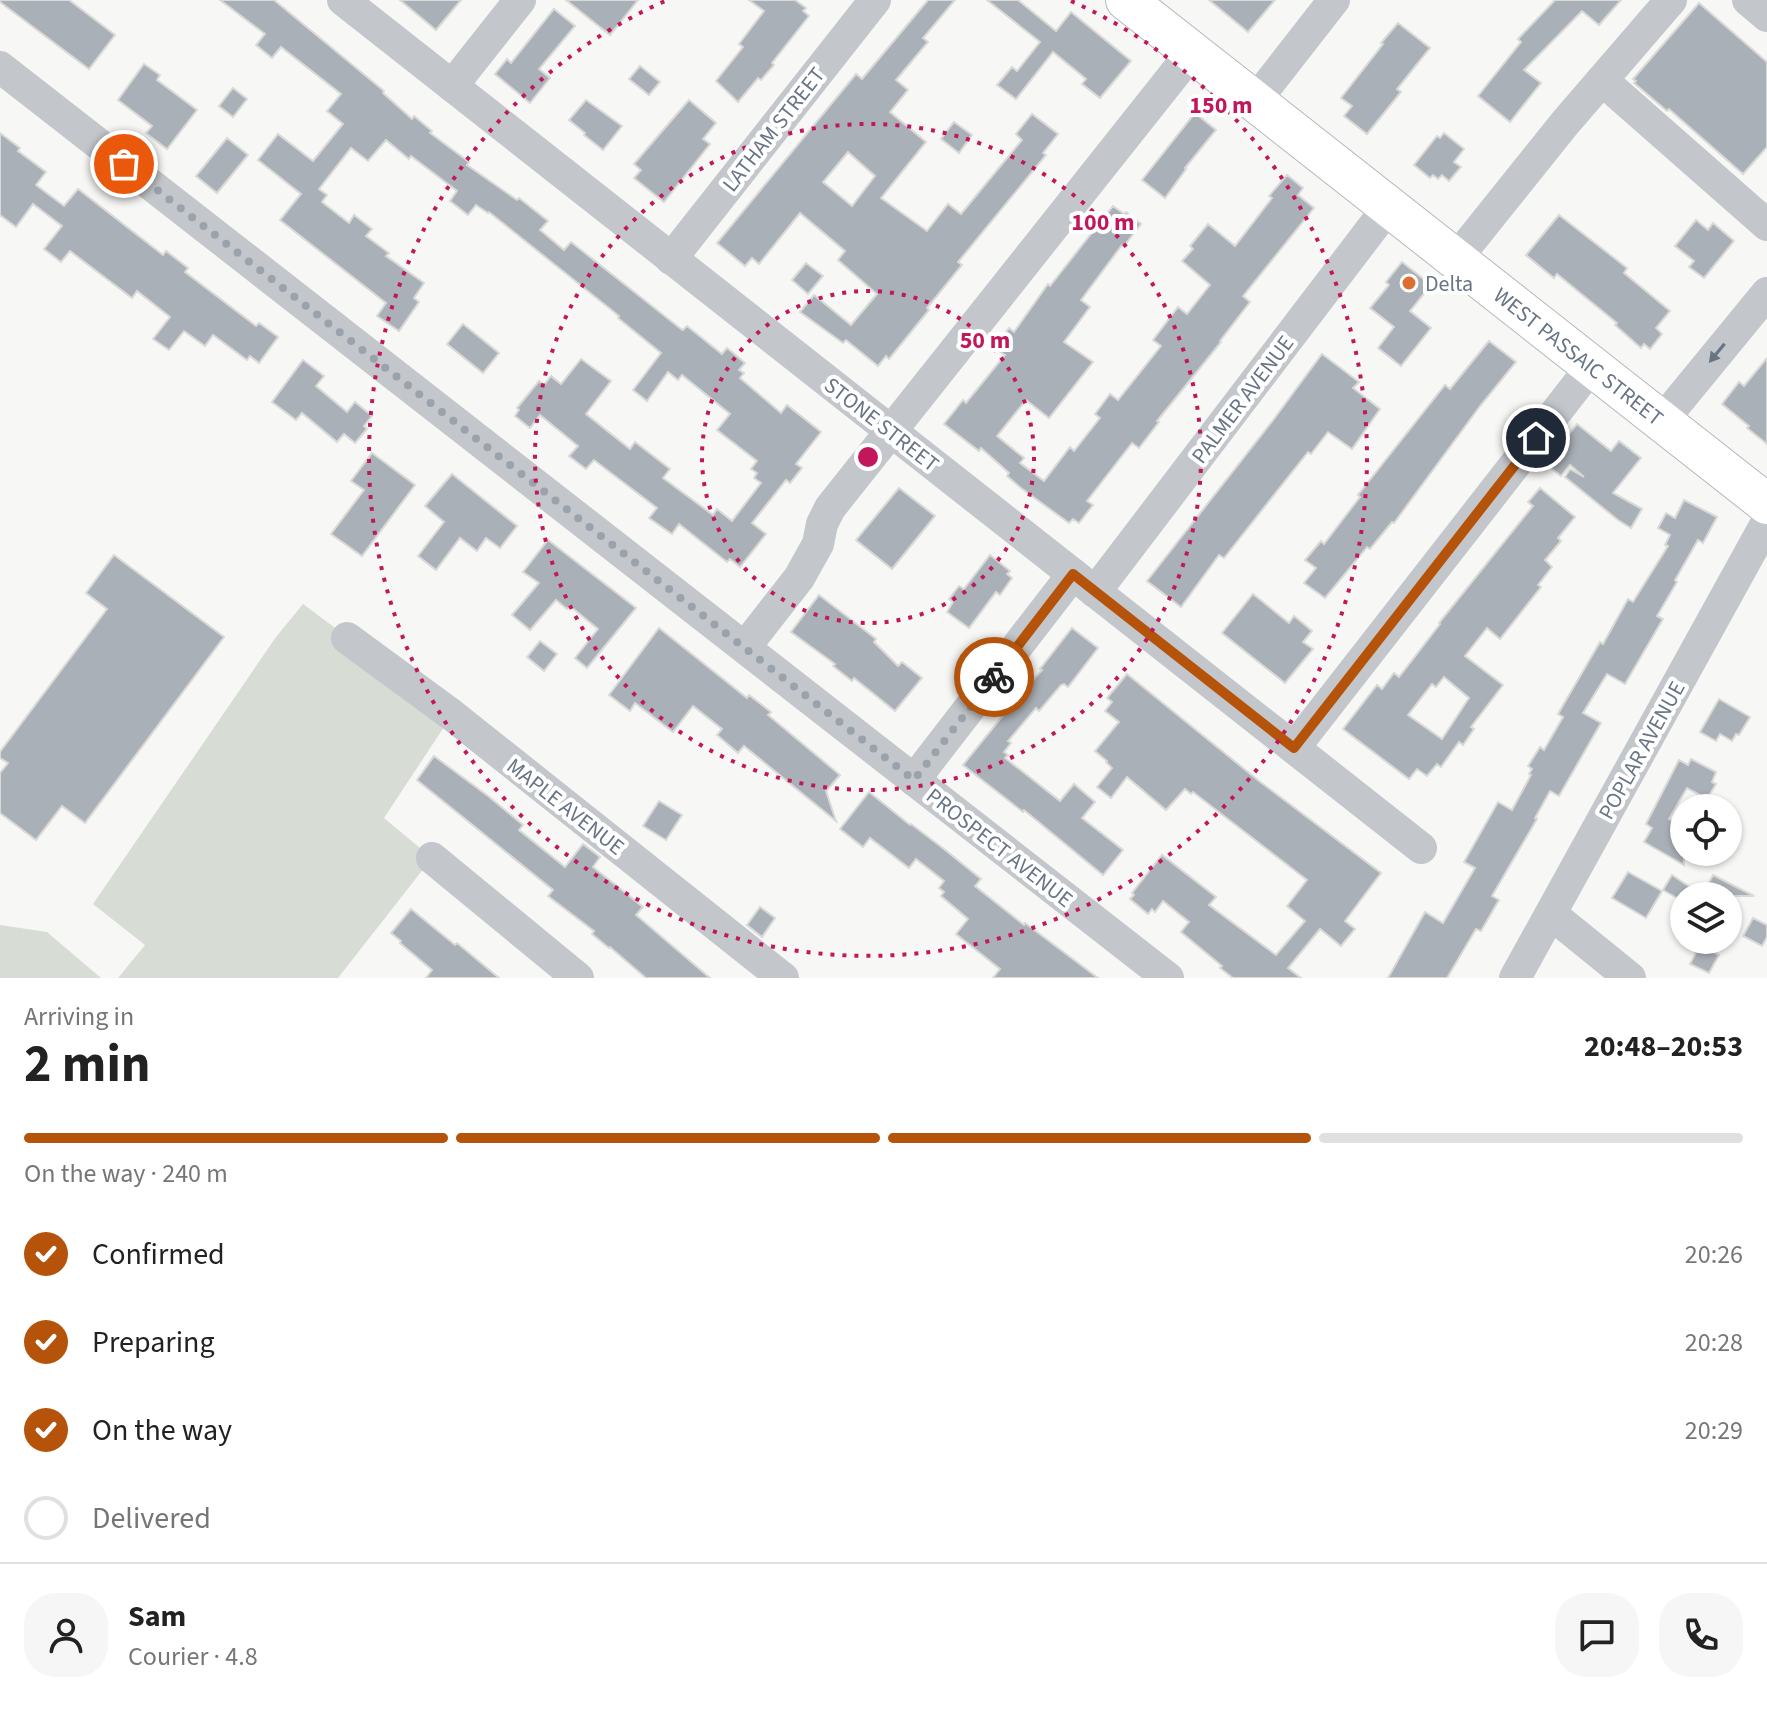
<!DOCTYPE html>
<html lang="en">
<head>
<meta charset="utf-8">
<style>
  body { margin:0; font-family:"Source Sans 3",sans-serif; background:#f6f6f6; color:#222; height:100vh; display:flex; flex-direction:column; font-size:30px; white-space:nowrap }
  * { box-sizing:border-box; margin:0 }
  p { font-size:26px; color:#767676 }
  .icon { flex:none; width:44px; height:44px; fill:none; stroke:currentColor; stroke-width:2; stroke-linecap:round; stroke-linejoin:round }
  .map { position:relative; height:978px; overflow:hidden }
  .sheet { display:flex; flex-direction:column; background:#fff; flex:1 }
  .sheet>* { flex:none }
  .tools { position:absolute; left:1670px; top:794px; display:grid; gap:16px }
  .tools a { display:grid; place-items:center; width:72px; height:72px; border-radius:50%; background:#fff; box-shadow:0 2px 6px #0004; font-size:40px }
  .pin { position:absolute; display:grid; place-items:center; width:68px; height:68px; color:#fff; margin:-34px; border:4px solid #fff; border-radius:50%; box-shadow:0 2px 8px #0007 }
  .courier { position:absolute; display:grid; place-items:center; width:80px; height:80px; margin:-40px; border:6px solid #b45309; border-radius:50%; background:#fff; color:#222; box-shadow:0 2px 10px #0007 }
  .summary em { font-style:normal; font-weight:700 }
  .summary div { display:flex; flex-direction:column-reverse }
  .summary { display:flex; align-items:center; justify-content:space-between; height:136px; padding:0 24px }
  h1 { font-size:52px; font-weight:700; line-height:60px }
  .bar { display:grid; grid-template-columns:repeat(4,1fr); gap:12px 8px; align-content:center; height:96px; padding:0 24px }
  .bar i { height:10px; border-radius:6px; background:#e0e0e0 }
  .bar .current { background:#b45309 }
  .bar p { grid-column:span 4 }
  .line { display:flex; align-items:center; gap:20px; padding:0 24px; border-top:2px solid #e0e0e0 }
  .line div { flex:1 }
  .round { display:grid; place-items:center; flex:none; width:84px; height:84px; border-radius:32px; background:#f6f6f6 }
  ol { padding:0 24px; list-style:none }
  li { display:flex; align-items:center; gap:24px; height:88px }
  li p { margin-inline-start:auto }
  li .icon { padding:8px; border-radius:50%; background:#b45309; color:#fff; stroke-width:4 }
  li:last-child { color:#767676 }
  li i { width:44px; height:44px; border:4px solid #e0e0e0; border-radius:50% }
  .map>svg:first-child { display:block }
  .green { fill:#d7ddd4 }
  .building { fill:#aab0b7; stroke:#d9d9d7; stroke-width:2; fill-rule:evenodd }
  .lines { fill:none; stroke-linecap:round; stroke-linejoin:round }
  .major-casing { stroke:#b4b8bc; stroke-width:42 }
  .minor { stroke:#c3c6ca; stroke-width:32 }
  .major { stroke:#fff; stroke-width:40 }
  .oneway { fill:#687585 }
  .done { stroke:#9aa3ac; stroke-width:8; stroke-dasharray:0 14.4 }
  .route { stroke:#b45309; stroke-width:10 }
  .ring { fill:none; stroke:#c2185b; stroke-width:4; stroke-dasharray:4 8 }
  .poi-dot { fill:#dc6e31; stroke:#fff; stroke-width:3 }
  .labels { text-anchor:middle; stroke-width:8; stroke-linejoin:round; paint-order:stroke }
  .street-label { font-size:22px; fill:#687585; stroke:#fff }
  .poi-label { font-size:22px; fill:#687585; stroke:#fff; text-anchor:start }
  .centre { fill:#c2185b; stroke:#fff; stroke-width:4 }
  .ring-label { font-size:24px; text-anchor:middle; font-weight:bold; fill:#c2185b; stroke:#fff; stroke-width:8; stroke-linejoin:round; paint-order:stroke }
</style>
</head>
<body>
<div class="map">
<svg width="1767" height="978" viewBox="0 0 1767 978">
  <rect width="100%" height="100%" fill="#f7f8f5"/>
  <g class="green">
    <path d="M 303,604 L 452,715 L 384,818 L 432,858 L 338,978 L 118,978 L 145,945 L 93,904 L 276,637 Z"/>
    <path d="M 0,925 L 47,932 L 101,978 L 0,978 Z"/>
  </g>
  <g class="building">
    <path d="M 0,0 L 69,0 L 115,35 L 89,69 L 0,2 Z"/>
    <path d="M 220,0 L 274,0 L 384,91 L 383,93 L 412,119 L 414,116 L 432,131 L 430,133 L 469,162 L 467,165 L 517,200 L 519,198 L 548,221 L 540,230 L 564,250 L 571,242 L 681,329 L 683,330 L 687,326 L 722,354 L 727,348 L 745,363 L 739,370 L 744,373 L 740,378 L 781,413 L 787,405 L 821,432 L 796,464 L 802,468 L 790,483 L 786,480 L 752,523 L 766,534 L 740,567 L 730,559 L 727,562 L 679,524 L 672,534 L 649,518 L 657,508 L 594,460 L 586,469 L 569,456 L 578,446 L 540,415 L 530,428 L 515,416 L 519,410 L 517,408 L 539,381 L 544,385 L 551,376 L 561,384 L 581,359 L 611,381 L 586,414 L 630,449 L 635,442 L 670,469 L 663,478 L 713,515 L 717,509 L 732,521 L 761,483 L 754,478 L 757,473 L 751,469 L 757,461 L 717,430 L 730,414 L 682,375 L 678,380 L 668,372 L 647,401 L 633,390 L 661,353 L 618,318 L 619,316 L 489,212 L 488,213 L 476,205 L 468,215 L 450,201 L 457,191 L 411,156 L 409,159 L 386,140 L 368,161 L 351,148 L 319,189 L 327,195 L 322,202 L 349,223 L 354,215 L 372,229 L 366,236 L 389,253 L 386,256 L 424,283 L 414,298 L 419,302 L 399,331 L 377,316 L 386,303 L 280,220 L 301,194 L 258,160 L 278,134 L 313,161 L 343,124 L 327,111 L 341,94 L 281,47 L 272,58 L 256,45 L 265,34 Z"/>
    <path d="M 400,0 L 461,0 L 436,30 Z"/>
    <path d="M 566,0 L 638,0 L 610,35 Z"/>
    <path d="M 749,0 L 795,0 L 806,8 L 803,11 L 809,16 L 772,63 L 774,65 L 761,80 L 758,78 L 738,102 L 716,81 L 743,47 L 739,44 L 764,11 Z"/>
    <path d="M 928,0 L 955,0 L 923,38 L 928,42 L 896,80 L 908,90 L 890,112 L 926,142 L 881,198 L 927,231 L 948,204 L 961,214 L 1022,140 L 1016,134 L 1032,114 L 1058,134 L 1043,153 L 1046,155 L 958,262 L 962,265 L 927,308 L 929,310 L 889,359 L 886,356 L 878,366 L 846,340 L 843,343 L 800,312 L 814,295 L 851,325 L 877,294 L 838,260 L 845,251 L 800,213 L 759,264 L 752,258 L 745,266 L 717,243 L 856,74 L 862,79 ZM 848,152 L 875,176 L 852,206 L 823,182 Z"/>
    <path d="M 987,0 L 1018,0 L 1056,31 L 1071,12 L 1131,61 L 1100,98 L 1082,84 L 1086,79 L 1053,52 L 1016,99 L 997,85 L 1012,67 L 1017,71 L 1040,42 Z"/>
    <path d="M 1209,0 L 1275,0 L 1248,32 Z"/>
    <path d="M 1555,0 L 1621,0 L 1599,25 L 1582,11 L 1524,70 L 1541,83 L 1510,122 L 1478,96 L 1521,42 L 1518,39 Z"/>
    <path d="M 1699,3 L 1767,62 L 1767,147 L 1743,174 L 1669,109 L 1667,111 L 1634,83 L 1636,81 L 1633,79 Z"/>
    <path d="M 554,9 L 575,26 L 539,69 L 550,78 L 530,103 L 495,74 L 507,59 L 511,63 Z"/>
    <path d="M 1398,23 L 1430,48 L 1397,89 L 1401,92 L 1367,134 L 1344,116 L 1352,106 L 1341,98 L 1383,44 L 1381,43 Z"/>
    <path d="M 144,64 L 160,75 L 157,80 L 197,110 L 167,149 L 146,133 L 152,126 L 118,100 Z"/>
    <path d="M 640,66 L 660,82 L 649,95 L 629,79 Z"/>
    <path d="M 233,88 L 247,99 L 233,117 L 219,106 Z"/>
    <path d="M 586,100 L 622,126 L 603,150 L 584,135 L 585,133 L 569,120 Z"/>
    <path d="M 689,100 L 716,123 L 703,139 L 710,144 L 664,202 L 634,178 L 641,170 L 634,164 Z"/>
    <path d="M 1195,113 L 1216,130 L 1185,168 L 1186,169 L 1165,198 L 1142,180 Z"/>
    <path d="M 954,122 L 972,135 L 959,153 L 941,139 Z"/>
    <path d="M 0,133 L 20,148 L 18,151 L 46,172 L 36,185 L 64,206 L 78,189 L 163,255 L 166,251 L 188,268 L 185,272 L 256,326 L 259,323 L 278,337 L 259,363 L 250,356 L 247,360 L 213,335 L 205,346 L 184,331 L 169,350 L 153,339 L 170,317 L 137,291 L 132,298 L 70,251 L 61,262 L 44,249 L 62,226 L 33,204 L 16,227 L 0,215 Z"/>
    <path d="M 1444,133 L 1464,149 L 1454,162 L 1461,167 L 1449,181 L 1442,175 L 1438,179 L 1433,175 L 1430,178 L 1414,165 L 1437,136 L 1440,138 Z"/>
    <path d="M 227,138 L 248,155 L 217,193 L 196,176 Z"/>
    <path d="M 1287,175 L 1303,188 L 1298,195 L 1314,208 L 1243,296 L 1250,302 L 1220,341 L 1221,342 L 1157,421 L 1159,422 L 1139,448 L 1132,443 L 1087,501 L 1093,505 L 1079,523 L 1073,519 L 1069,523 L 1021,488 L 1007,476 L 1009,473 L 981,448 L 979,451 L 944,424 L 963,400 L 966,403 L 1005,355 L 999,351 L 1003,345 L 999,342 L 1009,328 L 1014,332 L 1048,284 L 1050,286 L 1113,206 L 1124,214 L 1126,212 L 1141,224 L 1124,246 L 1122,245 L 1081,300 L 1090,307 L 1064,342 L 1093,362 L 1049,418 L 1026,400 L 997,436 L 1024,458 L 1020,463 L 1044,481 L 1070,447 L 1074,451 L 1100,418 L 1095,414 L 1110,394 L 1118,400 L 1161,346 L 1153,340 L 1178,307 L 1187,314 L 1210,285 L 1182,261 L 1193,249 L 1190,246 L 1208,224 L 1235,246 L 1272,198 L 1269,196 Z"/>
    <path d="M 1559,215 L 1627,268 L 1624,273 L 1670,311 L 1656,328 L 1662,334 L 1650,349 L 1644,344 L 1641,348 L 1615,325 L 1617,323 L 1557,274 L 1554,278 L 1526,255 Z"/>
    <path d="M 1696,220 L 1708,230 L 1713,223 L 1734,241 L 1704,278 L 1689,267 L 1694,261 L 1675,246 Z"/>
    <path d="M 1402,262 L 1431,285 L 1410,311 L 1431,328 L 1401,366 L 1378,348 L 1394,327 L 1370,308 L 1389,285 L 1386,282 Z"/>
    <path d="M 806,263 L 823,276 L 808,294 L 792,280 Z"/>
    <path d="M 463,324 L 499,353 L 483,373 L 447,344 Z"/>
    <path d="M 1489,341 L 1516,362 L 1480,406 L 1394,523 L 1392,522 L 1370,549 L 1367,547 L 1325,598 L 1304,583 L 1316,568 L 1305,560 L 1321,541 L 1324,544 L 1360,497 L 1358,495 L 1445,385 L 1450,389 Z"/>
    <path d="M 1322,354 L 1359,382 L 1353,388 L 1380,409 L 1352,449 L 1328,432 L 1311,454 L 1308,452 L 1224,558 L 1219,555 L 1181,607 L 1147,581 L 1274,419 Z"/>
    <path d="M 1767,358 L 1767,444 L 1747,428 L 1749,426 L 1722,404 L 1739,382 L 1744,386 Z"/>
    <path d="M 303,360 L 324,376 L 316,386 L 347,412 L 355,402 L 372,416 L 364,426 L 367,429 L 355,443 L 344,434 L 337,442 L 302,413 L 296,420 L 272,402 Z"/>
    <path d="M 1577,424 L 1611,451 L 1619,441 L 1641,458 L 1613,493 L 1642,509 L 1631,528 L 1618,520 L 1565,477 L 1570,469 L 1584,477 L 1570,465 L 1561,476 L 1546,464 Z"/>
    <path d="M 372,453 L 415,485 L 362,556 L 331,534 L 364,490 L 351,481 Z"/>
    <path d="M 452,474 L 517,526 L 500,548 L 486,538 L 477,551 L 460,538 L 436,570 L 418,556 L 444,522 L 425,506 Z"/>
    <path d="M 899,488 L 935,516 L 892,569 L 856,540 Z"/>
    <path d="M 1540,488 L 1575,517 L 1558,538 L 1561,541 L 1545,560 L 1552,567 L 1538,585 L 1541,587 L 1500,639 L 1487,628 L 1465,656 L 1503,685 L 1471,727 L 1474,729 L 1463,745 L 1459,742 L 1441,767 L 1437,764 L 1427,776 L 1417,769 L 1409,779 L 1343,729 L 1377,685 L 1382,689 L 1394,673 L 1399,677 L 1440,624 L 1439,623 L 1533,506 L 1528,502 ZM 1444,677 L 1469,698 L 1442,739 L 1408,715 L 1432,684 L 1436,687 Z"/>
    <path d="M 1684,500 L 1717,517 L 1703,543 L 1698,540 L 1675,580 L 1677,582 L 1657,616 L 1663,619 L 1625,684 L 1607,674 L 1583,713 L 1601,723 L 1559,796 L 1550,791 L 1535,818 L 1537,819 L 1492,896 L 1499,900 L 1481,931 L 1476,929 L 1447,978 L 1388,978 L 1425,912 L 1443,923 L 1475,868 L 1464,862 L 1498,802 L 1512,810 L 1531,775 L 1529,774 L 1532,769 L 1528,766 L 1540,747 L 1544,750 L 1563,717 L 1558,714 L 1600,642 L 1603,644 L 1628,599 L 1633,602 L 1668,546 L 1665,545 L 1670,535 L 1658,528 L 1666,513 L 1675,518 Z"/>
    <path d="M 548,540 L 636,608 L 587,668 L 575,658 L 598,629 L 570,606 L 567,609 L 556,600 L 530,630 L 512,615 L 539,583 L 523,572 Z"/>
    <path d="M 114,555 L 224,637 L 85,823 L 62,806 L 36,840 L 0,813 L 0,773 L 8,763 L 0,758 L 0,752 L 107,609 L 86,593 Z"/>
    <path d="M 990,555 L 1010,571 L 1007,574 L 1012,578 L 1000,595 L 996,592 L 969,628 L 947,612 L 953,602 L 949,599 L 959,586 L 964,589 Z"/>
    <path d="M 1253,594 L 1289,623 L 1294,616 L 1312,631 L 1303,642 L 1313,649 L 1285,683 L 1222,633 Z"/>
    <path d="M 819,595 L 876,639 L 874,642 L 898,666 L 902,662 L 922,678 L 895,711 L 854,678 L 852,681 L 833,666 L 835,664 L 791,632 Z"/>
    <path d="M 659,628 L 747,698 L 749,695 L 771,712 L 768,715 L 840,775 L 826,791 L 836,821 L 744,746 L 738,753 L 717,735 L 722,729 L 693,706 L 673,732 L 635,703 L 630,711 L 609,695 Z"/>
    <path d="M 1072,628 L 1098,648 L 1068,687 L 1064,684 L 1061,685 L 1039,711 L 1036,708 L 1008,741 L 1011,743 L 1004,752 L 1008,755 L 1005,758 L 1060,801 L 1074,784 L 1095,802 L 1082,818 L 1123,850 L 1103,875 L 1024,810 L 1023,812 L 963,765 L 1005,713 L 1003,711 L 1017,695 L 1019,696 L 1042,670 L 1040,669 Z"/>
    <path d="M 540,641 L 557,654 L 544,671 L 527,657 Z"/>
    <path d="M 1127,674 L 1259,781 L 1381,873 L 1345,921 L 1355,929 L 1341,946 L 1320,929 L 1288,968 L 1301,978 L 1233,978 L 1220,968 L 1222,966 L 1181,932 L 1189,922 L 1163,901 L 1155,912 L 1152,909 L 1148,914 L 1130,899 L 1134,895 L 1132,893 L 1162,855 L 1216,897 L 1209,905 L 1276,955 L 1305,921 L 1287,906 L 1307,880 L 1193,792 L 1191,794 L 1185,789 L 1166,810 L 1127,777 L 1111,798 L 1097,787 L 1112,768 L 1106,762 L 1107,761 L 1095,751 L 1119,722 L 1105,711 L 1112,702 L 1107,698 Z"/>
    <path d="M 1719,699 L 1750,717 L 1739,735 L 1736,734 L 1732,741 L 1720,734 L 1716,741 L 1700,732 Z"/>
    <path d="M 434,756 L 488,796 L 523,825 L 519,830 L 565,867 L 583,844 L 600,857 L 593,867 L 643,907 L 636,915 L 710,978 L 646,978 L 610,947 L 609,948 L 592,934 L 594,931 L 548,896 L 553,890 L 417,780 Z"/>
    <path d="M 1691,759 L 1716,772 L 1712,782 L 1716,784 L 1707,799 L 1687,788 L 1669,819 L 1684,828 L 1684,865 L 1644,842 L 1652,828 L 1646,824 L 1679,760 L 1688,765 Z"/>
    <path d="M 869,792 L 910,825 L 911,824 L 944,849 L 981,879 L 975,886 L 1024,925 L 1025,923 L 1098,978 L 993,978 L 1000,969 L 956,934 L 968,919 L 941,896 L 944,892 L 939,888 L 944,881 L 916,859 L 909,868 L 870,838 L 863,847 L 840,829 Z"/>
    <path d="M 659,801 L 682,815 L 666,840 L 643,826 Z"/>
    <path d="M 1628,872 L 1662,891 L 1646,918 L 1612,898 Z"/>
    <path d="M 1672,875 L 1690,887 L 1682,901 L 1663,890 Z"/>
    <path d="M 1713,875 L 1754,896 L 1702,896 Z"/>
    <path d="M 760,907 L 775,918 L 762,937 L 747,925 Z"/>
    <path d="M 411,909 L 455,945 L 457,943 L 499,978 L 426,978 L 432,970 L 400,943 L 401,941 L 391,933 Z"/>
    <path d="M 1753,918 L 1767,925 L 1767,937 L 1762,946 L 1743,936 Z"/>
    <path d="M 1700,945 L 1719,955 L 1709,973 L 1690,964 Z"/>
  </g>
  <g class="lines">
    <g class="major-casing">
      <g id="major">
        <path id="s1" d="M 1126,0 L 1767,504"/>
      </g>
    </g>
    <g class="minor">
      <path d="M 343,0 L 1421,848"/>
      <path d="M 1748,0 L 1767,16"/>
      <path d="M 0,67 L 1168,978"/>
      <path d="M 1602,80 L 1767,225"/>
      <path d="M 452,86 L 520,0"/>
      <path d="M 1256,100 L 1334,0"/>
      <path d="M 671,259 L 875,0"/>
      <path d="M 1456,259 L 1565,123 L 1671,0"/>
      <path d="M 1662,421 L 1767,293"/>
      <path d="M 1095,592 L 1389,206"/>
      <path d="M 347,638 L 452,715 L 783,978"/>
      <path d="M 745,647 L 799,578 L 818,544 L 822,524 L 830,508 L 1192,52"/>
      <path d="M 1294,748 L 1592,366"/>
      <path d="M 914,780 L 1073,574"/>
      <path d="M 432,858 L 578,978"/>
      <path d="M 1551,914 L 1630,978"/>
      <path d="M 1515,978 L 1767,522"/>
    </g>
    <use href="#major" class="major"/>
  </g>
  <defs><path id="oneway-solid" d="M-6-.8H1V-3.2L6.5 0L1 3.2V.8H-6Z" transform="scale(2)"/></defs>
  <use class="oneway" href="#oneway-solid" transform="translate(1717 353) rotate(129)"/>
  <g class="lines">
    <path class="done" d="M 124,164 L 914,780 L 994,677"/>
    <path class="route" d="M 994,677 L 1073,574 L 1294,748 L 1536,438"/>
  </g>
  <g class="ring">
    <circle cx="868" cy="457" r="166"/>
    <circle cx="868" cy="457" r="333"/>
    <path d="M1071 1A499 499 0 1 1 665 1"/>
  </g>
  <circle class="poi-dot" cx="1409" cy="283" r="8"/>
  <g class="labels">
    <g class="street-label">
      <text transform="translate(773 129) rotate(-52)" y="8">LATHAM STREET</text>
      <text dy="8" stroke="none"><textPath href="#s1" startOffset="576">WEST PASSAIC STREET</textPath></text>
      <text transform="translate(1242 399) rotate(-53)" y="8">PALMER AVENUE</text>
      <text transform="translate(882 424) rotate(38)" y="8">STONE STREET</text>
      <text transform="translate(1641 750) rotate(-61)" y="8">POPLAR AVENUE</text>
      <text transform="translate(566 806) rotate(38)" y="8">MAPLE AVENUE</text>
      <text transform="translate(1000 847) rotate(38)" y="8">PROSPECT AVENUE</text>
    </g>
    <g class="poi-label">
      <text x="1425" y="291">Delta</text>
    </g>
  </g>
  <circle cx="868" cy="457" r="12" class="centre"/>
  <g class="ring-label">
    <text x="1221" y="113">150 m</text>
    <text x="1103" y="230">100 m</text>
    <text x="985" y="348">50 m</text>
  </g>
</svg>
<div class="tools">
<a><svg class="icon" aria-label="locate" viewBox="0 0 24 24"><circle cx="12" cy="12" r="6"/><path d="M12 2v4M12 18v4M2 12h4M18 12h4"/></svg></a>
<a><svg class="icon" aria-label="layers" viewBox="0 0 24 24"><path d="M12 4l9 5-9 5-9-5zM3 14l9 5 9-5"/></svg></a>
</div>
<div class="pin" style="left:124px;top:164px;background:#ea580c"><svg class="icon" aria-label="bag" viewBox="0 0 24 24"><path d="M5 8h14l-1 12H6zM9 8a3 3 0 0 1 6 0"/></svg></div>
<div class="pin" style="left:1536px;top:438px;background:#1f2937"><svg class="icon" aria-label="home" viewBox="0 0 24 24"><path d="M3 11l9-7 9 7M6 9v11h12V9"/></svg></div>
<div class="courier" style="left:994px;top:677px"><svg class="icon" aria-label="bike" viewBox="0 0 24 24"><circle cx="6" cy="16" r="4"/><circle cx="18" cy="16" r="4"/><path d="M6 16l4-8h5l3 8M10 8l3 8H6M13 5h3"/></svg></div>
</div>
<section class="sheet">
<div class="summary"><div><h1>2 min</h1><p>Arriving in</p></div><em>20:48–20:53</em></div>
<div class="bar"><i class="current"></i><i class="current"></i><i class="current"></i><i></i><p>On the way · 240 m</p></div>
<ol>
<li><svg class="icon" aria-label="check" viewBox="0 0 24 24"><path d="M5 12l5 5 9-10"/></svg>Confirmed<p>20:26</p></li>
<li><svg class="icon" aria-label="check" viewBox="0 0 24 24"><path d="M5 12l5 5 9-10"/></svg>Preparing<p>20:28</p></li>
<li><svg class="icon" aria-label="check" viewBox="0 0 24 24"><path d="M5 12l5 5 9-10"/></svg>On the way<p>20:29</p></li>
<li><i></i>Delivered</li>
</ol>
<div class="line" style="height:144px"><a class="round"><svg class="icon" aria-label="person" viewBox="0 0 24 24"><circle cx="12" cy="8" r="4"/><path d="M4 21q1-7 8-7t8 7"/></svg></a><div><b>Sam</b><p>Courier · 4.8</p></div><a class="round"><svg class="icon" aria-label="chat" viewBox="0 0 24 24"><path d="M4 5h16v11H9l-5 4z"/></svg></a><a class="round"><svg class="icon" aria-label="phone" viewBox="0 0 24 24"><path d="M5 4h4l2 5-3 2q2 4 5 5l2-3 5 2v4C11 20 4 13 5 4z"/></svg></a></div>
</section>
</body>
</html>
